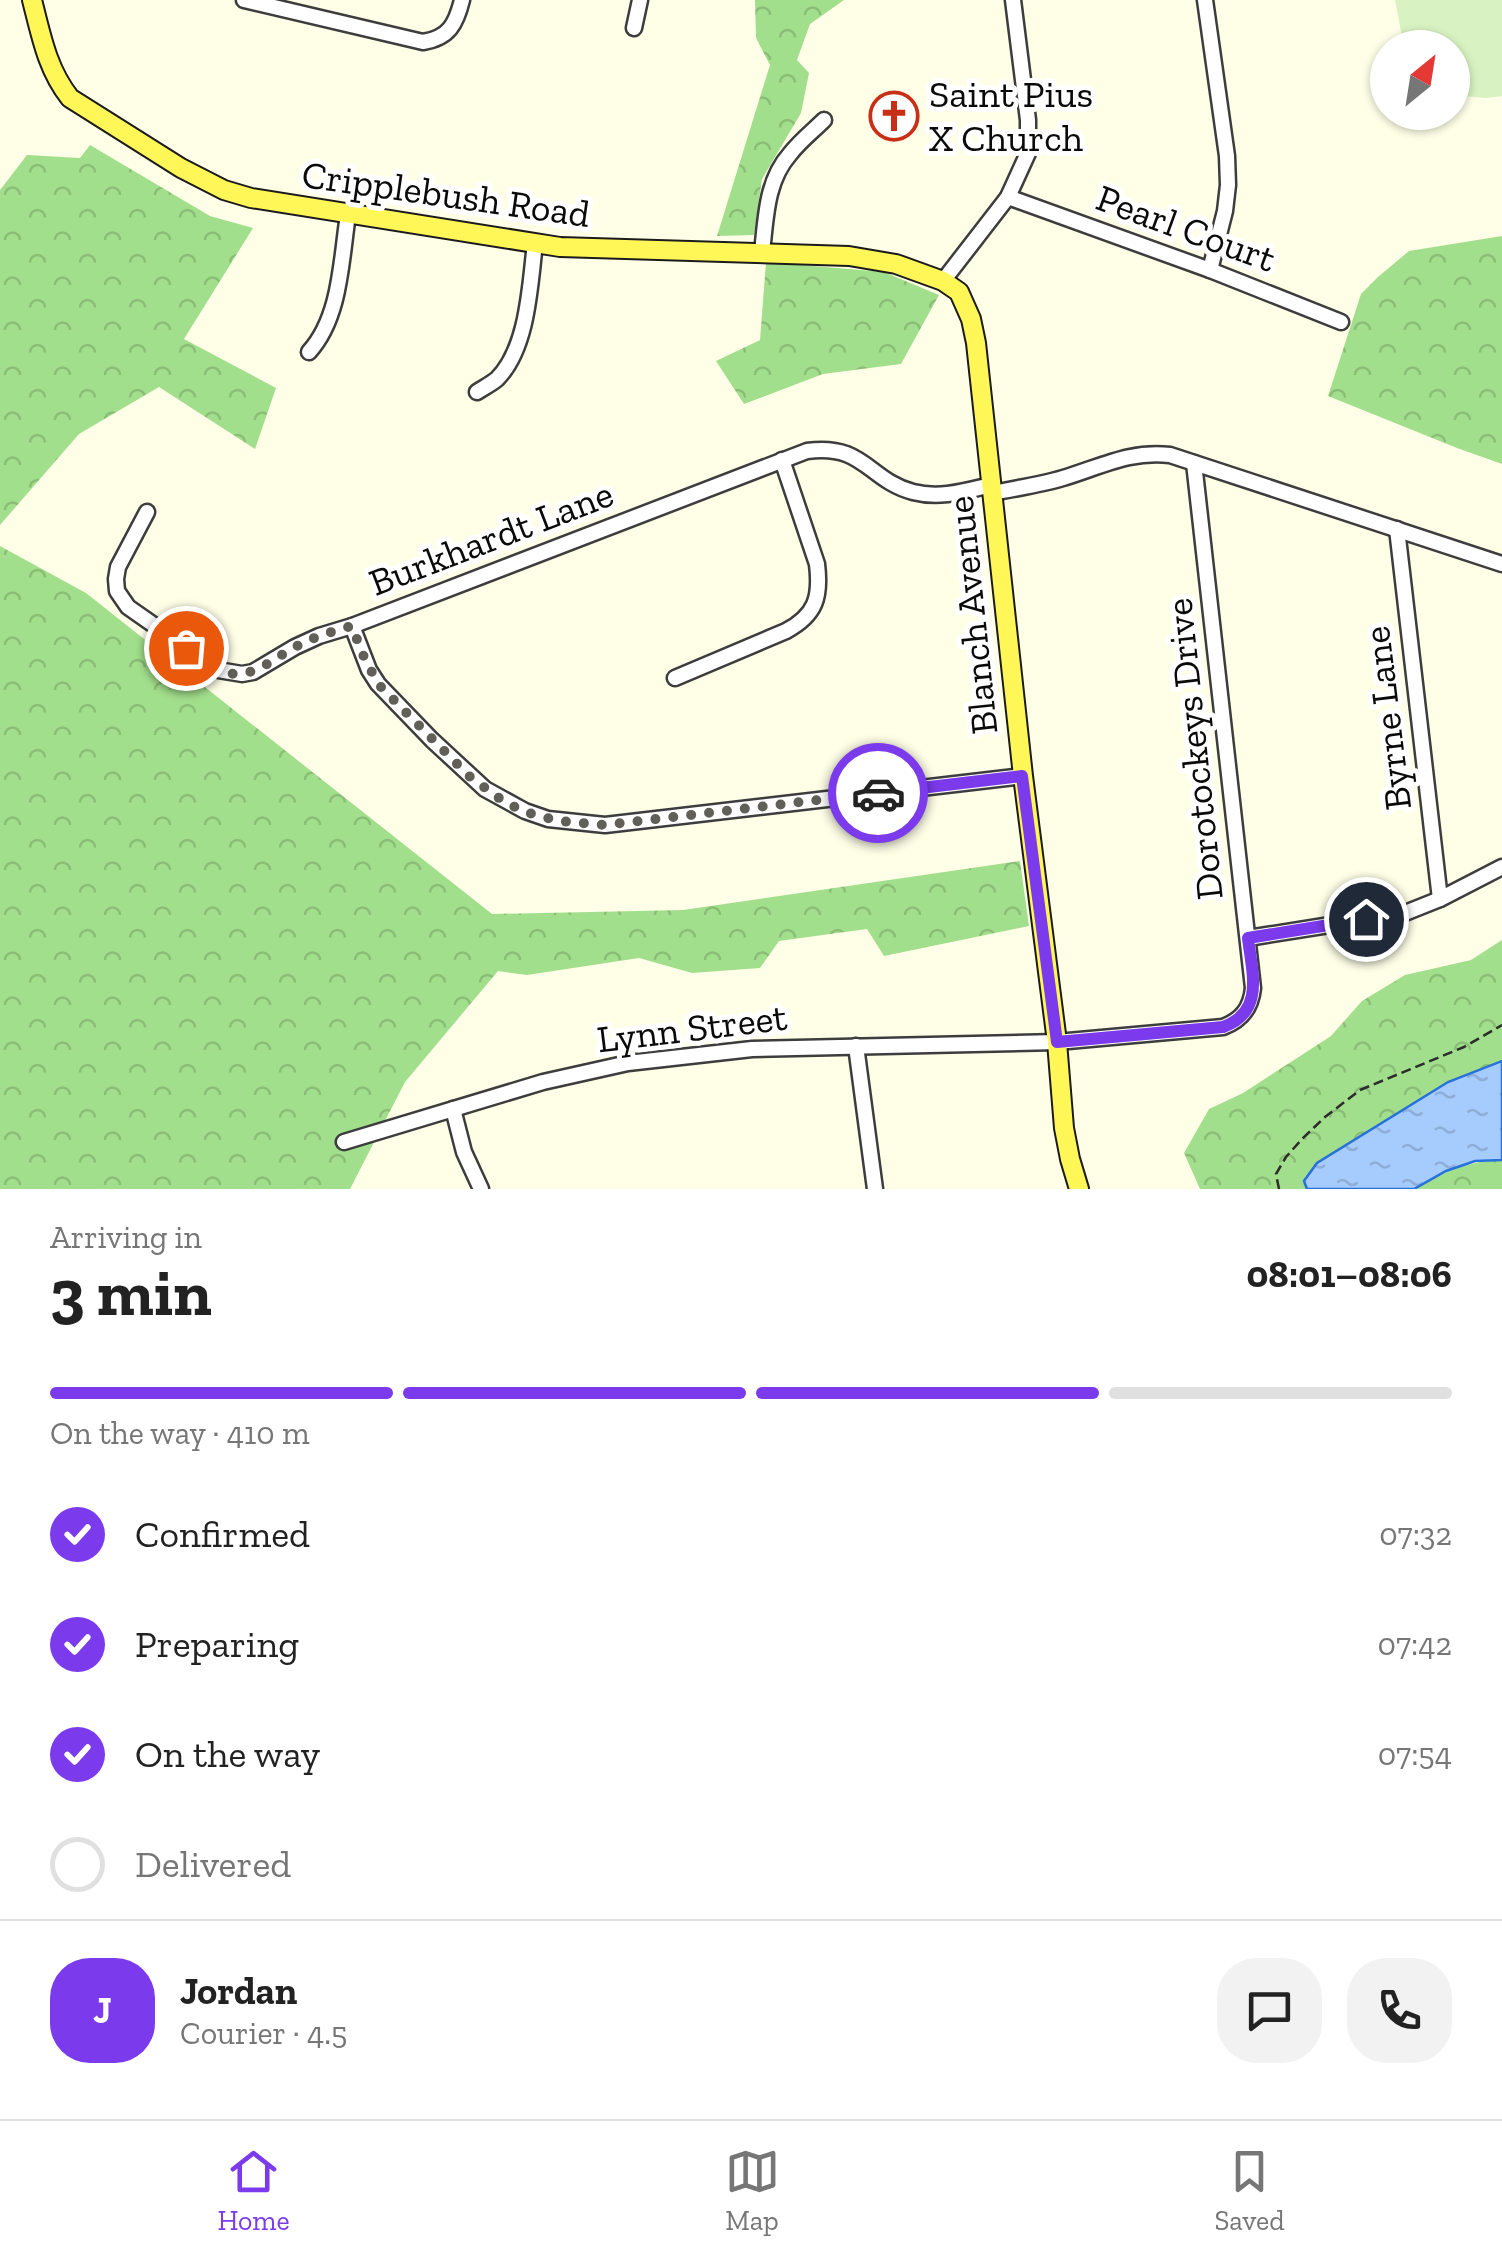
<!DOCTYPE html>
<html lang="en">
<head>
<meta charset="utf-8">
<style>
  body { margin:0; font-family:"Zilla Slab",serif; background:#f2f2f2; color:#222; height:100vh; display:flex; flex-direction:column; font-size:38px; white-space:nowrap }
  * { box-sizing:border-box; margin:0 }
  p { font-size:32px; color:#767676 }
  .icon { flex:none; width:55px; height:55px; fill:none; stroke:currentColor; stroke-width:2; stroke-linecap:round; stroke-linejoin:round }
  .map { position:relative; height:1189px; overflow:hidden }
  .details { display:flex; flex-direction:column; background:#fff; flex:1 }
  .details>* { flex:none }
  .needle { width:65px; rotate:30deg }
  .buttons { position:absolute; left:1370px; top:30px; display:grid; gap:20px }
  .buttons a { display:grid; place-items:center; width:100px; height:100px; border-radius:50%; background:#fff; box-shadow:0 2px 8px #0004; font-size:50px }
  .pin { position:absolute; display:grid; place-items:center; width:85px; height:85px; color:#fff; margin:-42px; border:5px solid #fff; border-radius:50%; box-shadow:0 2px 10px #0007 }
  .courier { position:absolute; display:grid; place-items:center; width:100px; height:100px; margin:-50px; border:8px solid #7c3aed; border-radius:50%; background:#fff; color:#222; box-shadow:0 2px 12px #0007 }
  .headline em { font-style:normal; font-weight:700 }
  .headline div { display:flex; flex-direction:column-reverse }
  .headline { display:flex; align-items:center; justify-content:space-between; height:170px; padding:0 50px }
  h1 { font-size:65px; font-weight:700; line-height:75px }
  .bar { display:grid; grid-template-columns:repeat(4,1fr); gap:15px 10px; align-content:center; height:120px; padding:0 50px }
  .bar i { height:12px; border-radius:8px; background:#e0e0e0 }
  .bar .on { background:#7c3aed }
  .bar p { grid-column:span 4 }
  .line { display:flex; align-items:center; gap:25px; padding:0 50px; border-top:2px solid #e0e0e0 }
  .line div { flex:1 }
  .round { display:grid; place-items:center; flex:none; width:105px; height:105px; border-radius:40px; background:#f2f2f2 }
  ol { padding:0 50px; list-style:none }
  li { display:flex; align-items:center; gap:30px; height:110px }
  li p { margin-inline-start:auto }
  li .icon { padding:10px; border-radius:50%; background:#7c3aed; color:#fff; stroke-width:4 }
  li:last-child { color:#767676 }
  li i { width:55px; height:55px; border:5px solid #e0e0e0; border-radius:50% }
  .menu { display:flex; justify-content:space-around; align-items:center; height:140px; border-top:2px solid #e0e0e0; background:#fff; font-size:28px; color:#767676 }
  .menu a { display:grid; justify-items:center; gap:5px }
  .menu .on { color:#7c3aed }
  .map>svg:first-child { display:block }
  .forest { fill:url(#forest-crowns) }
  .pitch { fill:#d8f3c1 }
  .water { fill:url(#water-ripples); stroke:#2671db; stroke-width:2.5 }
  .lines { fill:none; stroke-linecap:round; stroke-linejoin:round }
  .minor-casing { stroke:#3d3d3d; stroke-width:19 }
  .major-casing { stroke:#1b1b1b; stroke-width:22 }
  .path { stroke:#2c2c2c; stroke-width:2.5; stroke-dasharray:10 5; stroke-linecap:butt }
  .minor { stroke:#fff; stroke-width:14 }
  .major { stroke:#fff658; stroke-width:18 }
  .done { stroke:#606058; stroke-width:10; stroke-dasharray:0 18 }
  .route { stroke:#7c3aed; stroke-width:12 }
  .labels { text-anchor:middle; stroke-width:10; stroke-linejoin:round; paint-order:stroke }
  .poi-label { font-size:38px; fill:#0a0a0a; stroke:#fff; text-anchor:start }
  .street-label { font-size:38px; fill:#0a0a0a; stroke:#fff }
</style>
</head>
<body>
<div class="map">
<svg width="1502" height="1189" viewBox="0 0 1502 1189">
  <defs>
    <pattern id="forest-crowns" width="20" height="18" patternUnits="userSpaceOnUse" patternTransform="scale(2.5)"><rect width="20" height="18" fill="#a2df8c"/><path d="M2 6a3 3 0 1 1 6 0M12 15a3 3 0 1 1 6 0" fill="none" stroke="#8abe77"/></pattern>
    <pattern id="water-ripples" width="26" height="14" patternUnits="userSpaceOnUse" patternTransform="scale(2.5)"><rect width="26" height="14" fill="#a6ccfd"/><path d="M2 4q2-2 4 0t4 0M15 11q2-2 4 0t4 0" fill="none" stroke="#8eaed8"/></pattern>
  </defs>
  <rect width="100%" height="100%" fill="#ffffe8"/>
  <g class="forest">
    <path d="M 755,0 L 844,0 L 810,24 L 797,60 L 809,73 L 801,113 L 762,179 L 754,235 L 717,236 L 770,65 L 756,38 Z"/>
    <path d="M 90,145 L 210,216 L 253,228 L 184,339 L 276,388 L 255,449 L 159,387 L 79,434 L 0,525 L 0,190 L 27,155 L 80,158 Z"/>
    <path d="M 1502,236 L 1502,464 L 1457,448 L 1328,396 L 1361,294 L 1378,277 L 1409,251 Z"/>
    <path d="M 766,262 L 884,272 L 939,295 L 901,364 L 823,374 L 744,404 L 716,361 L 760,340 Z"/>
    <path d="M 0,546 L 86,593 L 492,914 L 683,910 L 1020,861 L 1029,926 L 884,956 L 867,929 L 779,941 L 760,968 L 692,973 L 639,958 L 527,975 L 498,971 L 405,1082 L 350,1189 L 0,1189 Z"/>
    <path d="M 1502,940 L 1502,1061 L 1448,1082 L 1317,1163 L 1304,1181 L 1307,1189 L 1200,1189 L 1184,1153 L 1209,1109 L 1243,1093 L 1331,1036 L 1362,1001 L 1405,975 L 1471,960 Z"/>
    <path d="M 1502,1160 L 1502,1189 L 1414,1189 C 1446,1171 1464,1162 1502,1160 Z"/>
  </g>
  <path class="pitch" d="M 1395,0 L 1502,0 L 1502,96 L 1486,98 L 1453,95 L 1452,48 L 1404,47 Z"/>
  <path class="water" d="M 1502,1061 L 1502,1160 L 1475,1161 L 1446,1171 L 1414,1189 L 1307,1189 L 1304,1181 L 1317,1163 L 1448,1082 Z"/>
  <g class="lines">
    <g class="minor-casing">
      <g id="minor">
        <path d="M 244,0 L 423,42 C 449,38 456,24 462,0"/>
        <path d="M 1205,0 L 1227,156 L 1228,185 L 1225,211 L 1210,270"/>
        <path d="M 634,28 L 640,0"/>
        <path d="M 1008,197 L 1210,270 L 1341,322"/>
        <path d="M 762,252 C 766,218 766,181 790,154 C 800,141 813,131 824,120"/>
        <path d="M 943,281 L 1008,197 L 1028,153 L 1028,120 L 1013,0"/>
        <path d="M 309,352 C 341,317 341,259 348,215"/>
        <path d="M 477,392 C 483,388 491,384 497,379 C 528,348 530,285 535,243"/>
        <path d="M 993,493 C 1016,488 1040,485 1063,478 C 1100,467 1131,450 1170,455 L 1502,564"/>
        <path d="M 147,512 L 118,567 L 116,579 L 117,591 L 128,607 L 218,670 L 242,674 L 253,672 L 295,647 L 319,636 L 352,626 L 807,451 C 864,443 868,480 913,492 C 940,499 965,491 991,485"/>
        <path d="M 1397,529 L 1440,899"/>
        <path d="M 352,626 L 369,670 L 378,684 L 432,740 L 485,789 L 525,811 L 548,819 L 605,825 L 1023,776"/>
        <path d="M 675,678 L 786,631 C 816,615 821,597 817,564 L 782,460"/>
        <path d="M 1248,938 L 1405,913 L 1440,899 L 1502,867"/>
        <path d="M 856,1046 L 875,1189"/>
        <path d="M 453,1109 L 464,1152 L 481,1189"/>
        <path d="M 344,1142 L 543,1082 L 628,1063 L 752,1049 L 1057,1042 L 1223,1027 C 1242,1020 1251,1008 1253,988 L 1194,463"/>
      </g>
    </g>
    <g class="major-casing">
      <path id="major" d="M 32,0 C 41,35 47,69 70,98 L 181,168 L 224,190 L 251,198 L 560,247 L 849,256 L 896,264 L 943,281 L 959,292 L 971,319 L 976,343 L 1023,776 L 1057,1042 L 1064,1128 L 1070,1159 L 1079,1189"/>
    </g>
    <path class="path" d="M 1279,1189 L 1276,1174 L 1286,1157 L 1302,1139 L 1325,1117 L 1360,1090 L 1464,1047 L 1502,1025"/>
    <use href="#minor" class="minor"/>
    <use href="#major" class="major"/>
  </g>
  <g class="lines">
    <path class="done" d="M 186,648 C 198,656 212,670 227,673 C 255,679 276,656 299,645 C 316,636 334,631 352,626 L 362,653 L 378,684 L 469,776 L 503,801 L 525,812 L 559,821 L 605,825 L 878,793"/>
    <path class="route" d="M 878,793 L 1022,776 L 1057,1042 L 1223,1027 C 1265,1012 1252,973 1248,938 L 1366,919"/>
  </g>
  <defs>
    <g id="church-ring" transform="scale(2.5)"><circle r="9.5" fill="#fff" stroke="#c72f16" stroke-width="1.5"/><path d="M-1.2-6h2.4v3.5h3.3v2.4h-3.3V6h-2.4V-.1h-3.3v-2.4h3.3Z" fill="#c72f16"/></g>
  </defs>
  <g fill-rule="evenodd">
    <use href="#church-ring" x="894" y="116"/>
  </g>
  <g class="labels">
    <g class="poi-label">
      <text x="929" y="107">Saint Pius<tspan x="929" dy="44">X Church</tspan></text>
    </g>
    <g class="street-label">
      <text transform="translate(446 194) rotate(8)" y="13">Cripplebush Road</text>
      <text transform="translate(1186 228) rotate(20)" y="13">Pearl Court</text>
      <text transform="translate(491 538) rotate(-21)" y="13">Burkhardt Lane</text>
      <text transform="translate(972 615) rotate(-96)" y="13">Blanch Avenue</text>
      <text transform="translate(1387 718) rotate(-97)" y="13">Byrne Lane</text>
      <text transform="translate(1194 749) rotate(-96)" y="13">Dorotockeys Drive</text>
      <text transform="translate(692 1028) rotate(-7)" y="13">Lynn Street</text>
    </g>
  </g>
</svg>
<div class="buttons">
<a><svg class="needle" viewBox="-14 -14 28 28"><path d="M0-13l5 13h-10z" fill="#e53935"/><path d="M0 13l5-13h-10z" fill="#767676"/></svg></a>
</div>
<div class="pin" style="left:186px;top:648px;background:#ea580c"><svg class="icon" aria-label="bag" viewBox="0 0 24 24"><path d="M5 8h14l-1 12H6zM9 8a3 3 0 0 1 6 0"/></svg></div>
<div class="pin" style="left:1366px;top:919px;background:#1f2937"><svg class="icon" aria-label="home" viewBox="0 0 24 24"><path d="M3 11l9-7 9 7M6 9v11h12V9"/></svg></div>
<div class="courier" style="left:878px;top:793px"><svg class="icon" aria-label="car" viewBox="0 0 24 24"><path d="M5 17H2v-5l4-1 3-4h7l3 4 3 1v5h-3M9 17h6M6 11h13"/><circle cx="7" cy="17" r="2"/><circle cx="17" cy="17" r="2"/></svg></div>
</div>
<section class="details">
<div class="headline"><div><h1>3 min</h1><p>Arriving in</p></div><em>08:01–08:06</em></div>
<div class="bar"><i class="on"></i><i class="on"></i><i class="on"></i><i></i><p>On the way · 410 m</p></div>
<ol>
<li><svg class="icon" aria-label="check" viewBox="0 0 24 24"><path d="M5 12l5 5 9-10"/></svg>Confirmed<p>07:32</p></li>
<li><svg class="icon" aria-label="check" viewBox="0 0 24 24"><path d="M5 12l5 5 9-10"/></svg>Preparing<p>07:42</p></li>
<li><svg class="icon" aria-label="check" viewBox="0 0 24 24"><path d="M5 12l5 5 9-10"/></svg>On the way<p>07:54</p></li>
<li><i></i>Delivered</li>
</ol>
<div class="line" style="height:180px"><b class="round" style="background:#7c3aed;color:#fff">J</b><div><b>Jordan</b><p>Courier · 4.5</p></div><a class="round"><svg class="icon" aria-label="chat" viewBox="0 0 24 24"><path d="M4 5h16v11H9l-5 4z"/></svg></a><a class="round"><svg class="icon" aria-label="phone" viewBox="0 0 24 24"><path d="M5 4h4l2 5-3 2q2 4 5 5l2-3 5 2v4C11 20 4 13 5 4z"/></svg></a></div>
</section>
<nav class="menu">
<a class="on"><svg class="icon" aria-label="home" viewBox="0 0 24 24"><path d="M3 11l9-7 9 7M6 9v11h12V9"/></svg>Home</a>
<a><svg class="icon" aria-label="map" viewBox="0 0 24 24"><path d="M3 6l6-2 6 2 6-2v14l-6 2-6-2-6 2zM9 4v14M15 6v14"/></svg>Map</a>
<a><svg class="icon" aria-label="saved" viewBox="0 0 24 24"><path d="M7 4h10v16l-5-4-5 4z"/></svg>Saved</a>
</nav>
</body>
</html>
